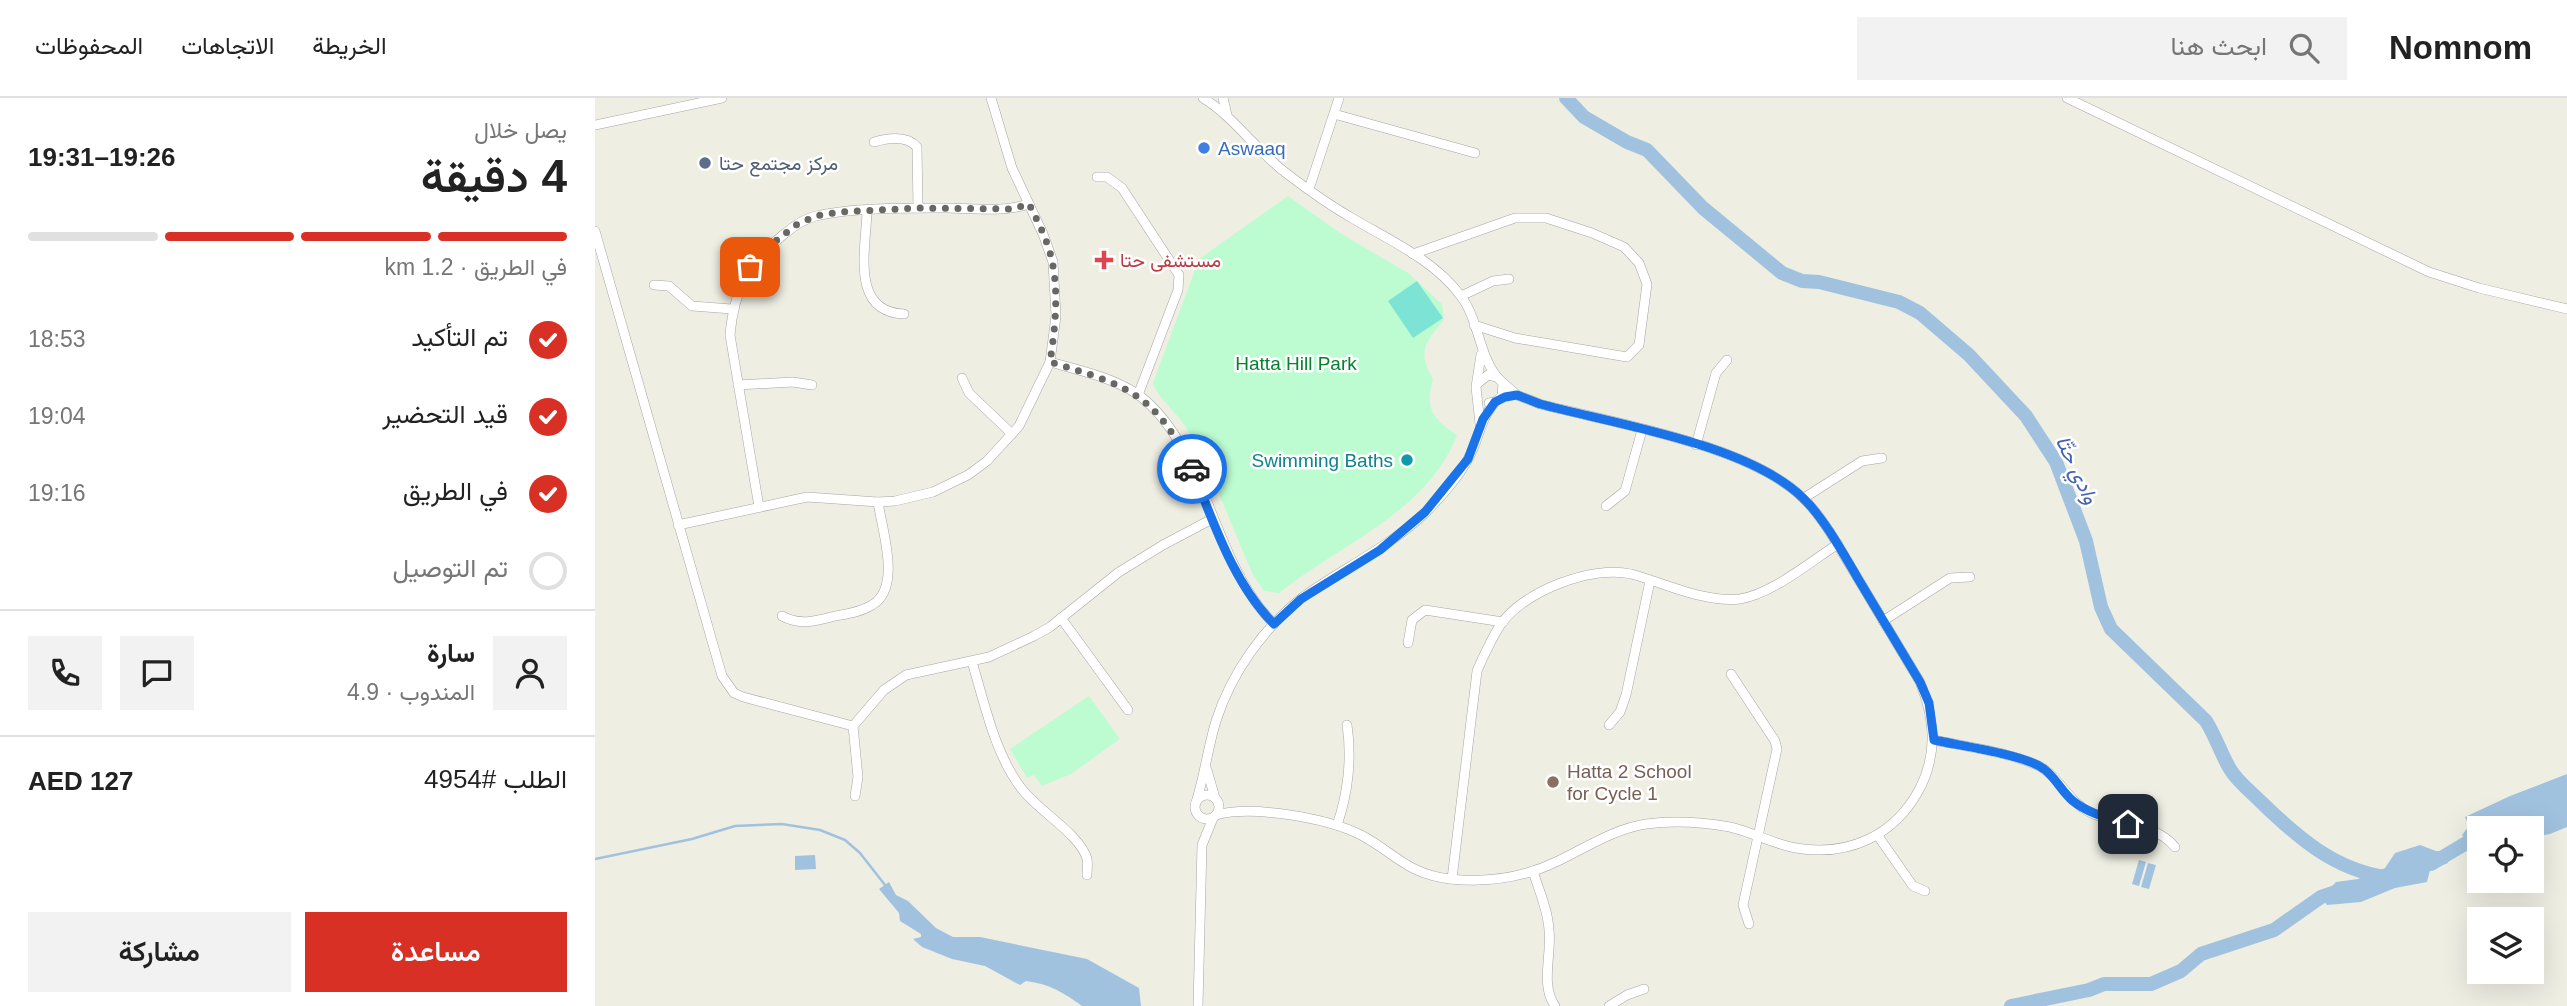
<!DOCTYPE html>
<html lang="ar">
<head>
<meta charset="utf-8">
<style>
  body { margin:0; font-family:Arial,Vazirmatn,sans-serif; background:#f2f2f2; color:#222; direction:rtl; height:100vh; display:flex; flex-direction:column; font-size:26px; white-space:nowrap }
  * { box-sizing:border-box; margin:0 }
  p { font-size:23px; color:#767676 }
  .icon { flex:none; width:38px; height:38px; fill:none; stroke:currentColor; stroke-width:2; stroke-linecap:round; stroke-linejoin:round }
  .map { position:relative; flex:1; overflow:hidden; direction:ltr }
  .side { display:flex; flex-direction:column; background:#fff; width:595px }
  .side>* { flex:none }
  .buttons { position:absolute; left:1872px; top:718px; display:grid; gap:14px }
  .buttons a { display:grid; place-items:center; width:77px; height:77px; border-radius:0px; background:#fff; box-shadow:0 7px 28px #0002; font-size:35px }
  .pin { position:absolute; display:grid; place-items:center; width:60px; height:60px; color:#fff; margin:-30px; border-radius:14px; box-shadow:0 4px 10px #0006 }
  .courier { position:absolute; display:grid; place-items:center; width:70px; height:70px; margin:-35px; border:5px solid #1a73e8; border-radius:50%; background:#fff; color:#222; box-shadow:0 2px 9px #0007 }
  .summary em { font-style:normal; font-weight:600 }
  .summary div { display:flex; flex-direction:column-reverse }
  .summary { display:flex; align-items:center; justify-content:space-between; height:119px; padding:0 28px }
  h1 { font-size:46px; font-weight:600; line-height:52px }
  .bar { display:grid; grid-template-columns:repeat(4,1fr); gap:10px 7px; align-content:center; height:84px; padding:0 28px }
  .bar i { height:9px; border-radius:5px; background:#e0e0e0 }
  .bar .current { background:#d93025 }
  .bar p { grid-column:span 4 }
  .line { display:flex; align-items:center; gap:18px; padding:0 28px; border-top:2px solid #e0e0e0 }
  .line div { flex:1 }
  .round { display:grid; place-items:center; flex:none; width:74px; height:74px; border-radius:0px; background:#f2f2f2 }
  ol { padding:0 28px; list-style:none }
  li { display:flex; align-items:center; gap:21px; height:77px }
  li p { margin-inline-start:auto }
  li .icon { padding:7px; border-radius:50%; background:#d93025; color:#fff; stroke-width:4 }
  li:last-child { color:#767676 }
  li i { width:38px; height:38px; border:4px solid #e0e0e0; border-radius:50% }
  .primary-button { display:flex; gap:14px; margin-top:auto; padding:14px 28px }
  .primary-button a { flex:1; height:80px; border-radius:0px; background:#d93025; color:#fff; font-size:28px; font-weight:600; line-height:80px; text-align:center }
  .primary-button a+a { background:#f2f2f2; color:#222 }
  header { display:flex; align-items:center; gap:42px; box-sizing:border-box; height:98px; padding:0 35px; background:#fff; border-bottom:2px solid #e0e0e0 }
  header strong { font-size:33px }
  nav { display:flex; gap:38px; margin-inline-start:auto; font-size:24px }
  .search { width:490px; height:63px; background:#f2f2f2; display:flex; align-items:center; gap:18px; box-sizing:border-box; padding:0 24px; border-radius:0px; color:#767676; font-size:26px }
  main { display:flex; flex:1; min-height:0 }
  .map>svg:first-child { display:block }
  .park { fill:#bdfcd1 }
  .pitch { fill:#7de3d4 }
  .water { fill:#a1c2df }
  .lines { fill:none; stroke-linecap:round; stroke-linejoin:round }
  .stream { stroke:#a1c2df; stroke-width:2.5 }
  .river { stroke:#a1c2df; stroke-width:14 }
  .minor-casing { stroke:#a5a5a5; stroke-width:10 }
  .minor { stroke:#fff; stroke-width:9 }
  .done { stroke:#676763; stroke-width:7; stroke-dasharray:0 12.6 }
  .route { stroke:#1a73e8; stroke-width:9 }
  .shop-dot { fill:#3f7fe0; stroke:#fff; stroke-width:2.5 }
  .service-dot { fill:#5c6f8a; stroke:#fff; stroke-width:2.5 }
  .health-dot { fill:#e0444e; stroke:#fff; stroke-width:2.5 }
  .culture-dot { fill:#0f9aa8; stroke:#fff; stroke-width:2.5 }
  .education-dot { fill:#8d6e63; stroke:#fff; stroke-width:2.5 }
  .labels { text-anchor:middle; stroke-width:5; stroke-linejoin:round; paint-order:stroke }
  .shop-label { font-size:19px; fill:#366cbe; stroke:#fff; text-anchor:start }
  .service-label { font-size:19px; fill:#4e5e75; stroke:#fff; text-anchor:start }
  .health-label { font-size:19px; fill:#be3a42; stroke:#fff; text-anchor:start }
  .park-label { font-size:19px; fill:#06822e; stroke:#fff }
  .culture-label { font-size:19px; fill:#0d838f; stroke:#fff; text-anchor:end }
  .education-label { font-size:19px; fill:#785e54; stroke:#fff; text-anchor:start }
  .water-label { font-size:21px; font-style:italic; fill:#4562b2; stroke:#fff }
</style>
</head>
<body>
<header>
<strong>Nomnom</strong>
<div class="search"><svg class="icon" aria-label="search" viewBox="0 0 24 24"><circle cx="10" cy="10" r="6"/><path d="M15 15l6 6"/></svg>ابحث هنا</div>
<nav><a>الخريطة</a><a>الاتجاهات</a><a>المحفوظات</a></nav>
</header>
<main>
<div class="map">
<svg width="1972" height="908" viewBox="0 0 1972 908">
  <rect width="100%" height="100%" fill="#efeee3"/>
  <g class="park">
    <path d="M 693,98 L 745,135 L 813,175 L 847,206 L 849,222 C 830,245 822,252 838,281 C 830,311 837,320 862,337 C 832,415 745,446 684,495 L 669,493 L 658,477 C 637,429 619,378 593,333 C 584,315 565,304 558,285 L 604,161 Z"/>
    <path d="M 494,598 L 525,641 L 476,676 L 447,688 L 439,677 L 432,680 L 415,651 Z"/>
  </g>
  <path class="pitch" d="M 822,183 L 848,220 L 818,240 L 793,203 Z"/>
  <g class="water">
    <path d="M 1972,676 L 1972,729 L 1955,736 L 1937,739 L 1937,730 L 1885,730 L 1885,744 L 1877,749 L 1867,737 L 1874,728 L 1870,719 L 1915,698 Z"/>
    <path d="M 1825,747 L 1841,753 L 1850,753 L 1853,765 L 1835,772 L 1832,784 L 1800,790 L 1766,804 L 1732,807 L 1726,799 L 1741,784 L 1763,781 L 1790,770 L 1800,755 Z"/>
    <path d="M 220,757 L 221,771 L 200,772 L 200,758 Z"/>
    <path d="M 1544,762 L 1551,764 L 1544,788 L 1537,786 Z"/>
    <path d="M 1553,765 L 1561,767 L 1554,791 L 1546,789 Z"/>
    <path d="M 294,784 L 301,797 L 313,803 L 341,830 L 358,839 L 385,839 L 492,861 L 544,890 L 546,908 L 487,908 C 469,895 455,886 431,883 L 425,887 L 390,868 L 357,861 L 327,849 L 318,841 L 326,839 L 326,836 L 305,823 L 304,815 L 284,791 Z"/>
  </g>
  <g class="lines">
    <path class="stream" d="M 0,761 L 97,741 L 140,728 L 187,726 L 225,732 L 250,742 L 265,755 L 290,787"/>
    <g class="river">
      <path d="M 971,0 L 989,19 L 1032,44 L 1052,52 L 1108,110 L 1187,175 L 1207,183 L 1224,184 L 1304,204 L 1325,215 L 1374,257 L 1431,318 L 1461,364 L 1491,443 L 1506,509 L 1516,531 L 1611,623 C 1621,639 1626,656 1635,671 C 1642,683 1655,693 1665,703 C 1701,738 1739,772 1791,779"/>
      <path d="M 1836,766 L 1873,744 L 1885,741"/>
      <path d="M 1416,908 L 1494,892 L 1509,886 L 1556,886 L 1586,873 L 1606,856 L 1679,832 L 1726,799 L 1744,793"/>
    </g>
    <g class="minor-casing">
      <g id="minor">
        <path d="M 608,0 C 638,18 662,53 691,75 C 712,91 734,107 757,120 C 794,142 839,162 865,197 C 884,221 883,255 902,279"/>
        <path d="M 628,0 L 632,17"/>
        <path d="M 1472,0 L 1834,174 L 1884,190 L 1972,211"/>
        <path d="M 739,16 L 880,55"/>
        <path d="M 0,27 L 127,0"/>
        <path d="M 279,44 C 293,40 312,37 322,49 L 323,110"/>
        <path d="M 502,79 L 512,79 L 527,90 L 584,177 L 583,192 L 543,297"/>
        <path d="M 714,91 L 744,0"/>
        <path d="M 272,113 C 271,151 255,214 309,216"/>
        <path d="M 0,133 L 127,578 L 139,595 L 148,599 L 258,628"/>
        <path d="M 818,156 L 920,120 L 951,120 L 997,135 L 1029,149 L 1044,165 L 1052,186 L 1044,247 L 1032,259 L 920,240 L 879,227"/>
        <path d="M 59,187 L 74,188 L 97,208 L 137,211"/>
        <path d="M 866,198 L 898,183 L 914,181"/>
        <path d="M 455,264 C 484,272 520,280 545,298 C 613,351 616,463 679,526"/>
        <path d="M 367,280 L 374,295 L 417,336"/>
        <path d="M 883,285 L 893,277 L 902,279 L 908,285 L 907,298 L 900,304 L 894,305"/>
        <path d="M 143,287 L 198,284 L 217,287"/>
        <path d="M 885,326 L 881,289 L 886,257"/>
        <path d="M 1101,347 L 1121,275 L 1132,262"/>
        <path d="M 1209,400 L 1267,363 L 1287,360"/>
        <path d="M 1011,408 L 1030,393 L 1047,332"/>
        <path d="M 164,409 L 135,237 C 139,192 153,165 188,137 C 198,129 208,121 221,118 C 258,109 316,110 354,110 C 381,111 409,114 434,106"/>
        <path d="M 83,427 L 212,399 L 283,404 L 300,403 L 338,394 L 373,377 L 392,363 L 424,328 L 455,264 L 461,218 L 458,164 L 448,136 L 417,70 L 396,0"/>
        <path d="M 187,518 C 206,528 221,523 240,518 C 252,516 266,514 277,507 C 307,490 287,432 283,404"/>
        <path d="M 466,520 L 533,612"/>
        <path d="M 1288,523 L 1355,480 L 1375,479"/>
        <path d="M 813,545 L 817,522 L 830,512 L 908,524"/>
        <path d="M 377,564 C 390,606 399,654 426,690 C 442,712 486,737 492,761 C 493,765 492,772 492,777"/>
        <path d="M 1136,576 L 1180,643 L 1182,651 L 1148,807 L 1154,826"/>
        <path d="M 1014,627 L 1025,614 L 1031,597 L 1055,483"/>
        <path d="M 1339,642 C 1367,648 1426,656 1449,671 C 1467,684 1475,705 1496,715 C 1522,727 1561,725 1580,749"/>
        <path d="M 612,672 L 620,700"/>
        <circle cx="612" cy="709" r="12"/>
        <path d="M 260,698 L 263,679 L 258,628 L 289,592 L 311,577 L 394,559 L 439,538 L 455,529 L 524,474 L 568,447 L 617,421"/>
        <path d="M 602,701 C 610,675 613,649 621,623 C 636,576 668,530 708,499 C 748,470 793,450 830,415 C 845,400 863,380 873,361 C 884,342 885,321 900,304"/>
        <path d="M 621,717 C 658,707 732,720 766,737 C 800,755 812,776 855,781 C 892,785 930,779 963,763 C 992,749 1019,731 1051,726 C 1080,722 1107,724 1135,729 C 1157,734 1178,746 1201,750 C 1253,759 1300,738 1325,690 C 1343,655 1340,620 1325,584 C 1303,547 1281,511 1259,474 C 1245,451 1228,419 1208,400 C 1154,347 1019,325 945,306 L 922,297 L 908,285"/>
        <path d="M 742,727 C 753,696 757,660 752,627"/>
        <path d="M 1283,738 L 1318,788 L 1330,793"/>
        <path d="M 938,773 C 944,793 953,812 954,832 C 957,856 945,887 960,908"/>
        <path d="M 857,781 L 882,573 C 889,557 896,541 906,526 C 929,493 997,467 1036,476 C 1070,485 1109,505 1145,501 C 1177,496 1215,464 1243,446"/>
        <path d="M 603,908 L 607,747 L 618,720"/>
        <path d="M 1014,908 L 1032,897 L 1049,891"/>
      </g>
    </g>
    <use href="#minor" class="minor"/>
  </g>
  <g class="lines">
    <path class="done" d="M 155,169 L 178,145 L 201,127 L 221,118 L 245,114 L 323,110 L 418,111 L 434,106 C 443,124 453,143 457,163 C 464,196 460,231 455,264 C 532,287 561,296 597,371"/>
    <path class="route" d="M 597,371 C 618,423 638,485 679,526 L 706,501 L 785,452 L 830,414 L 873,361 L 888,321 L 900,304 L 910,299 L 922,297 L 945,306 C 1019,326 1153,346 1208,400 C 1228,419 1248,455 1262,479 C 1283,514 1304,549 1325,584 L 1334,605 L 1339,642 C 1366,648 1428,656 1449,671 C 1461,680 1467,694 1478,703 C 1494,716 1514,720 1533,726"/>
  </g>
  <circle class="shop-dot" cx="609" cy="50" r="7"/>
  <circle class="service-dot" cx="110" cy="65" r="7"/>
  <path class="health-dot" d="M505.5 151.5h7v7h7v7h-7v7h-7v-7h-7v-7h7z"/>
  <circle class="culture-dot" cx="812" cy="362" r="7"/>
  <circle class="education-dot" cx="958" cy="684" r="7"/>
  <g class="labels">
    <g class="shop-label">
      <text x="623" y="57">Aswaaq</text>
    </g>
    <g class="service-label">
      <text x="124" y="72">مركز مجتمع حتا</text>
    </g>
    <g class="health-label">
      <text x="525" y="169">مستشفى حتا</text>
    </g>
    <g class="park-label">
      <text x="701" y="272">Hatta Hill Park</text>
    </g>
    <g class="culture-label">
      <text x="798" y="369">Swimming Baths</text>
    </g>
    <g class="education-label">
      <text x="972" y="680">Hatta 2 School<tspan x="972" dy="22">for Cycle 1</tspan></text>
    </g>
    <g class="water-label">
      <text transform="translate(1482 372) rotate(65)" y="7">وادي حتّا</text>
    </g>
  </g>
</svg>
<div class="buttons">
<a><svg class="icon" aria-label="locate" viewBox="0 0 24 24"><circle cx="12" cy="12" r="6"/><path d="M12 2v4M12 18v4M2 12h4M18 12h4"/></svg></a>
<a><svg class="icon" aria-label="layers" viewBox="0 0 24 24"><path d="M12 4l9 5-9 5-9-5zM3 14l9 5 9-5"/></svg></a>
</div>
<div class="pin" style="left:155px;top:169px;background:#ea580c"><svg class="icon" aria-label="bag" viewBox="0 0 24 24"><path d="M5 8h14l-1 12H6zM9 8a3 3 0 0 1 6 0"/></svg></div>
<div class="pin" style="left:1533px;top:726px;background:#1f2937"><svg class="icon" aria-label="home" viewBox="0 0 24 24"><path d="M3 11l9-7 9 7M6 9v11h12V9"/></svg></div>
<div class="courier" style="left:597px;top:371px"><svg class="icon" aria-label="car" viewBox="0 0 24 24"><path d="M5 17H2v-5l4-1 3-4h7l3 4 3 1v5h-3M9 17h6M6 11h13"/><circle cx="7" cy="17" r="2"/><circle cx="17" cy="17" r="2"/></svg></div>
</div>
<section class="side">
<div class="summary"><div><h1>4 دقيقة</h1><p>يصل خلال</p></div><em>19:26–19:31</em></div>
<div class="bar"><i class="current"></i><i class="current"></i><i class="current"></i><i></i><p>في الطريق · 1.2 km</p></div>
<ol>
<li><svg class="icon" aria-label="check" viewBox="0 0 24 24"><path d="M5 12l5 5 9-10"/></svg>تم التأكيد<p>18:53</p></li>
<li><svg class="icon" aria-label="check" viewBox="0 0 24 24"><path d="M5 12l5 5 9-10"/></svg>قيد التحضير<p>19:04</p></li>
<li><svg class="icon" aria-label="check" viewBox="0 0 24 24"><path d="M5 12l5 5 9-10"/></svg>في الطريق<p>19:16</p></li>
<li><i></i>تم التوصيل</li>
</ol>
<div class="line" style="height:126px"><a class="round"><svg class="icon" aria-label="person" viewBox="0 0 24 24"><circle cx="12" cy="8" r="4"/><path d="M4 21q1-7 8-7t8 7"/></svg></a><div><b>سارة</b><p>المندوب · 4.9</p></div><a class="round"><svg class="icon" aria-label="chat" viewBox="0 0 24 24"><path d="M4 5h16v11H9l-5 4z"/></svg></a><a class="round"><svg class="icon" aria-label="phone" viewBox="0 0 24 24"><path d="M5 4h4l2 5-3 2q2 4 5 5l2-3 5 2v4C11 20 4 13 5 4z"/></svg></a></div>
<div class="line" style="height:91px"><div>الطلب #4954</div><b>AED 127</b></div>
<div class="primary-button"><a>مساعدة</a><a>مشاركة</a></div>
</section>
</main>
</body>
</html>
